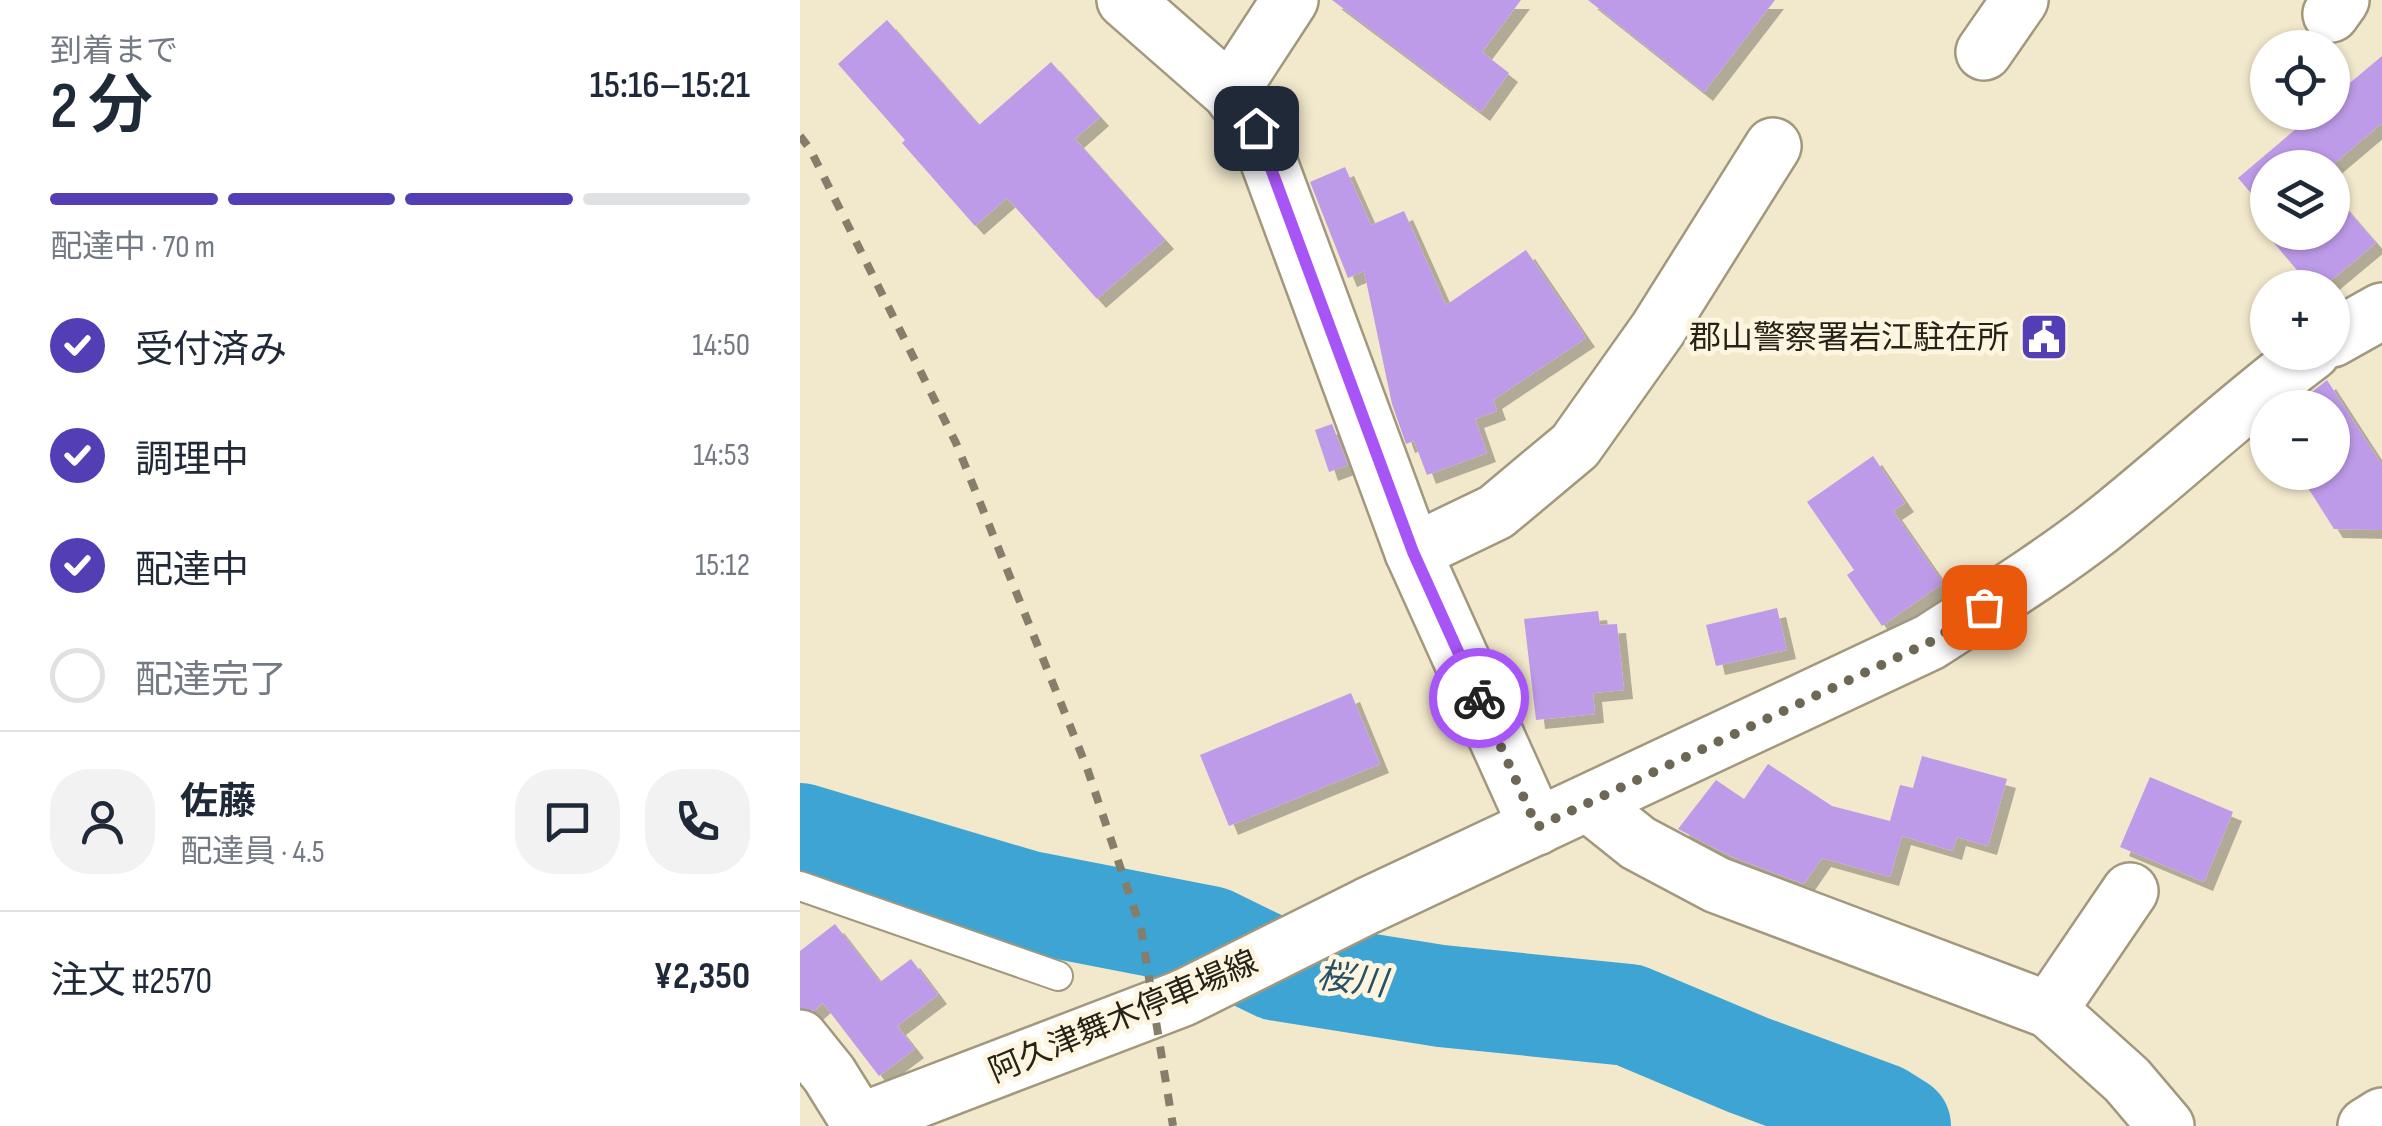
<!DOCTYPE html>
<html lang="ja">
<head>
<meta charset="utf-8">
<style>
  body { margin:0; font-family:"Sofia Sans Condensed","Noto Sans JP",sans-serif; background:#f2f2f3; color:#1f2937; height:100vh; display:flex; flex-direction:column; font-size:38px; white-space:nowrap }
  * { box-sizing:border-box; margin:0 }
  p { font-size:32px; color:#747a83 }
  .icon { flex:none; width:55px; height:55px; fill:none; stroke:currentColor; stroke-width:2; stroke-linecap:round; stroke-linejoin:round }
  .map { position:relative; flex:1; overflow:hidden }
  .side { display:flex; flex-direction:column; background:#fff; width:800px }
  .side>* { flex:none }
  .buttons { position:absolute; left:1450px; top:30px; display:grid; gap:20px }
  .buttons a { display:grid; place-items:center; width:100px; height:100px; border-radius:50%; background:#fff; box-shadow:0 2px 8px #0004; font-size:50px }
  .pin { position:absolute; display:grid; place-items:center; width:85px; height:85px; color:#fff; margin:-42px; border-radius:20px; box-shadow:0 5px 15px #0006 }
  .courier { position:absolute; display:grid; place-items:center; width:100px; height:100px; margin:-50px; border:8px solid #a855f7; border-radius:50%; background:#fff; color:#222; box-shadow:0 2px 12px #0007 }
  .summary em { font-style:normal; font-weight:600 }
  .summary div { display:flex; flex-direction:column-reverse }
  .summary { display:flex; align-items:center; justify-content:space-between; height:170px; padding:0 50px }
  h1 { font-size:65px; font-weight:600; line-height:75px }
  .bar { display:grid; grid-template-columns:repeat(4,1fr); gap:15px 10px; align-content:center; height:120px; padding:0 50px }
  .bar i { height:12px; border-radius:8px; background:#e0e1e3 }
  .bar .on { background:#543eb6 }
  .bar p { grid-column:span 4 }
  .line { display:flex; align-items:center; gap:25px; padding:0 50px; border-top:2px solid #e0e1e3 }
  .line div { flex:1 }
  .round { display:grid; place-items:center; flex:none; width:105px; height:105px; border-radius:40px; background:#f2f2f3 }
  ol { padding:0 50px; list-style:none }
  li { display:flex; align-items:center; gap:30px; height:110px }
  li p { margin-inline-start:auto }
  li .icon { padding:10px; border-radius:50%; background:#543eb6; color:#fff; stroke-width:4 }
  li:last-child { color:#747a83 }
  li i { width:55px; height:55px; border:5px solid #e0e1e3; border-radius:50% }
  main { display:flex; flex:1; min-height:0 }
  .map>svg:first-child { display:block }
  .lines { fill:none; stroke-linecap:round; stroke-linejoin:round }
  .river { stroke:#3da4d3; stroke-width:102 }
  .building { fill:#be9be9; filter:url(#shadow) }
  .lane-casing { stroke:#a1987d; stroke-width:32 }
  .street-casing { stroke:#a1987d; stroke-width:60 }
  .secondary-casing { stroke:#a1987d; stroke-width:60 }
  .lane { stroke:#fff; stroke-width:28 }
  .street { stroke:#fff; stroke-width:55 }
  .secondary { stroke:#fff; stroke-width:55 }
  .rail { stroke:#847e6b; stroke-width:8; stroke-dasharray:12 12; stroke-linecap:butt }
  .done { stroke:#6d6756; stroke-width:10; stroke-dasharray:0 18 }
  .route { stroke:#a855f7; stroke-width:12 }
  .labels { text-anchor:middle; stroke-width:10; stroke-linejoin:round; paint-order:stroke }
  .poi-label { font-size:32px; fill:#252217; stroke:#fdf5df; text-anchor:end }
  .street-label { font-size:32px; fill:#252217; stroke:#fdf5df }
  .water-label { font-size:35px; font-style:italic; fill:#275166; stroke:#fdf5df }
</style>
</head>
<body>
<main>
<section class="side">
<div class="summary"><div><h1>2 分</h1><p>到着まで</p></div><em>15:16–15:21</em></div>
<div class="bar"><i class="on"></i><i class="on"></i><i class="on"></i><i></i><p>配達中 · 70 m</p></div>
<ol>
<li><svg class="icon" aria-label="check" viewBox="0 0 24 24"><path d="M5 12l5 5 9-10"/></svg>受付済み<p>14:50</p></li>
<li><svg class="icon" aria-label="check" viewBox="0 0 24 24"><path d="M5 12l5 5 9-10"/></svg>調理中<p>14:53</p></li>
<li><svg class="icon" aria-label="check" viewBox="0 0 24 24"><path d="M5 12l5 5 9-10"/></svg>配達中<p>15:12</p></li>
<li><i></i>配達完了</li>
</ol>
<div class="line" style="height:180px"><a class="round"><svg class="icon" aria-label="person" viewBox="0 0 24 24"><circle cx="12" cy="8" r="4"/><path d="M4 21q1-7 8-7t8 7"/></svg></a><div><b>佐藤</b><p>配達員 · 4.5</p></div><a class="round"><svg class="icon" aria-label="chat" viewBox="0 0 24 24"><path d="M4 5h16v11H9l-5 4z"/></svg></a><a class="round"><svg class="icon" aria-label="phone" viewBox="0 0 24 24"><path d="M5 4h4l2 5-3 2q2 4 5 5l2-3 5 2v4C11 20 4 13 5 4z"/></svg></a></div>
<div class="line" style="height:130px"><div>注文 #2570</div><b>¥2,350</b></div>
</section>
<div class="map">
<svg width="1582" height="1126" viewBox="0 0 1582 1126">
  <defs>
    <filter id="shadow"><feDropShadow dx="9" dy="9" stdDeviation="0" flood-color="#0004"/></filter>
  </defs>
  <rect width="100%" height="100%" fill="#f2e8cc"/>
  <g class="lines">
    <path class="river" d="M 0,834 L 225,901 L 410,937 L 478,970 L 641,996 L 829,1015 L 948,1065 L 1081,1114 L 1100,1126"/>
  </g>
  <g class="building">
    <path d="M 532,0 L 721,0 L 682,52 L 709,73 L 681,112 Z"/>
    <path d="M 788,0 L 975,0 L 904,92 Z"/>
    <path d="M 87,20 L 179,125 L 251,62 L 300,117 L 275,139 L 365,240 L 297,299 L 207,198 L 175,226 L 102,143 L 105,140 L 38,64 Z"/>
    <path d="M 1582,56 L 1582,123 L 1529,168 L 1468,168 L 1468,213 L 1438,178 L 1516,112 L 1532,112 L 1532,98 Z"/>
    <path d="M 545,167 L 571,225 L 604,211 L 646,305 L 726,250 L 786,338 L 693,400 L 697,411 L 675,419 L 687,453 L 627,475 L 614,441 L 606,444 L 592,404 L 564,271 L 548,278 L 510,182 Z"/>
    <path d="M 1532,192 L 1576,243 L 1522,288 L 1512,288 L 1469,237 L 1475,232 L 1532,232 Z"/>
    <path d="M 1527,380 L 1582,465 L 1582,530 L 1534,529 L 1498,472 L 1532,472 L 1532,408 L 1492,408 Z"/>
    <path d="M 532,424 L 548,465 L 529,472 L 515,430 Z"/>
    <path d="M 1073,456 L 1105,503 L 1093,511 L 1143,583 L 1082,626 L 1047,575 L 1054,570 L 1007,502 Z"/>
    <path d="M 977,608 L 987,650 L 916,666 L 906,625 Z"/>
    <path d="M 798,611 L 800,625 L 817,624 L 824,690 L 793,693 L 795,714 L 736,720 L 724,619 Z"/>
    <path d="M 551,693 L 580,764 L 429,826 L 400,755 Z"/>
    <path d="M 1122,756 L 1207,779 L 1188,846 L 1157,837 L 1153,851 L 1102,836 L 1090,877 L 1022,858 L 1004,884 L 930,856 L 878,829 L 916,780 L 944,799 L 968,764 L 1032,806 L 1090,821 L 1100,785 L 1113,788 Z"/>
    <path d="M 1350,777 L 1433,812 L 1404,882 L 1320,847 Z"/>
    <path d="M 35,924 L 80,982 L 111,959 L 138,995 L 97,1026 L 115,1049 L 79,1076 L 23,1003 L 14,1011 L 0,1008 L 0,951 Z"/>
  </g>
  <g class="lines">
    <g class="lane-casing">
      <path id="lane" d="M 0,886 L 258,976"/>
    </g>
    <g class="street-casing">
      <g id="street">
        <path d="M 325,0 L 430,92 L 456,127 L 613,552 L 737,827"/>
        <path d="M 1531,14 L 1541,0"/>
        <path d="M 1184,52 L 1220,0"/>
        <path d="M 430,92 L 490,0"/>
        <path d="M 613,552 L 696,512 L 775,446 L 858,329 L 973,146"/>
        <path d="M 788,803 L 838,843 L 917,885 L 1249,1010 L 1327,1080 L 1366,1126"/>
        <path d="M 1249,1010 L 1330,891"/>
        <path d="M 0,1038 L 29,1074 L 59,1122"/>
        <path d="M 1566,1126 L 1582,1116"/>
      </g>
    </g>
    <g class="secondary-casing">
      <g id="secondary">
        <path d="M 1532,339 L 1582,311"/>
        <path d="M 60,1126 L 59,1122 L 383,998 L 567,906 L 1130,642 C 1187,605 1246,569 1300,527 C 1372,470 1438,407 1512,352"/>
      </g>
    </g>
    <use href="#lane" class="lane"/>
    <use href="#street" class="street"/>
    <use href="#secondary" class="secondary"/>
    <path class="rail" d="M 0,136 L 10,149 L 156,443 L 287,768 L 341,929 L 373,1126"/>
  </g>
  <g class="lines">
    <path class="done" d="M 679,698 L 737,827 L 1130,642 L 1184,607"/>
    <path class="route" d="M 456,128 L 613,552 L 679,698"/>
  </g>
  <defs>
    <g id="civic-square" transform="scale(2.5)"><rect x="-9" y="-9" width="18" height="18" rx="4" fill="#543eb6" stroke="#fdf5df"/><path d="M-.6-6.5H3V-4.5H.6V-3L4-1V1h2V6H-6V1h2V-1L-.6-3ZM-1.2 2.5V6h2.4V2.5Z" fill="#fff"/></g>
  </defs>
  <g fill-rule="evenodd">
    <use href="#civic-square" x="1244" y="337"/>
  </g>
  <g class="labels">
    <g class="poi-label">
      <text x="1209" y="348">郡山警察署岩江駐在所</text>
    </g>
    <g class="street-label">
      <text transform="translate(323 1016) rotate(-23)" y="11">阿久津舞木停車場線</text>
    </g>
    <g class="water-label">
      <text transform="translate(552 979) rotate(7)" y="12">桜川</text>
    </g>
  </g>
</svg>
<div class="buttons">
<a><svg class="icon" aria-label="locate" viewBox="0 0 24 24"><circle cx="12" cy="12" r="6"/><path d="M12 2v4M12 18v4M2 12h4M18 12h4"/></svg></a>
<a><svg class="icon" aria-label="layers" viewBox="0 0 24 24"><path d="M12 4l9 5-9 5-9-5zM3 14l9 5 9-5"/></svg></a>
<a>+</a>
<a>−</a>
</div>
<div class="pin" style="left:1184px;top:607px;background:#ea580c"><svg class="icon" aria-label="bag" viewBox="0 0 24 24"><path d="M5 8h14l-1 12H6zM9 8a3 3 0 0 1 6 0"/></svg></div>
<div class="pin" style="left:456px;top:128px;background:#1f2937"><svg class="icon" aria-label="home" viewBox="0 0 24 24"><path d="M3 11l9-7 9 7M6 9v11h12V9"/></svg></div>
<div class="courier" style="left:679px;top:698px"><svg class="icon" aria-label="bike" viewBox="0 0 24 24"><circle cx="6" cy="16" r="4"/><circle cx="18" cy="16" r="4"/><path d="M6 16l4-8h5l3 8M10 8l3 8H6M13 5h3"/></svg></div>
</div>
</main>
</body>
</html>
